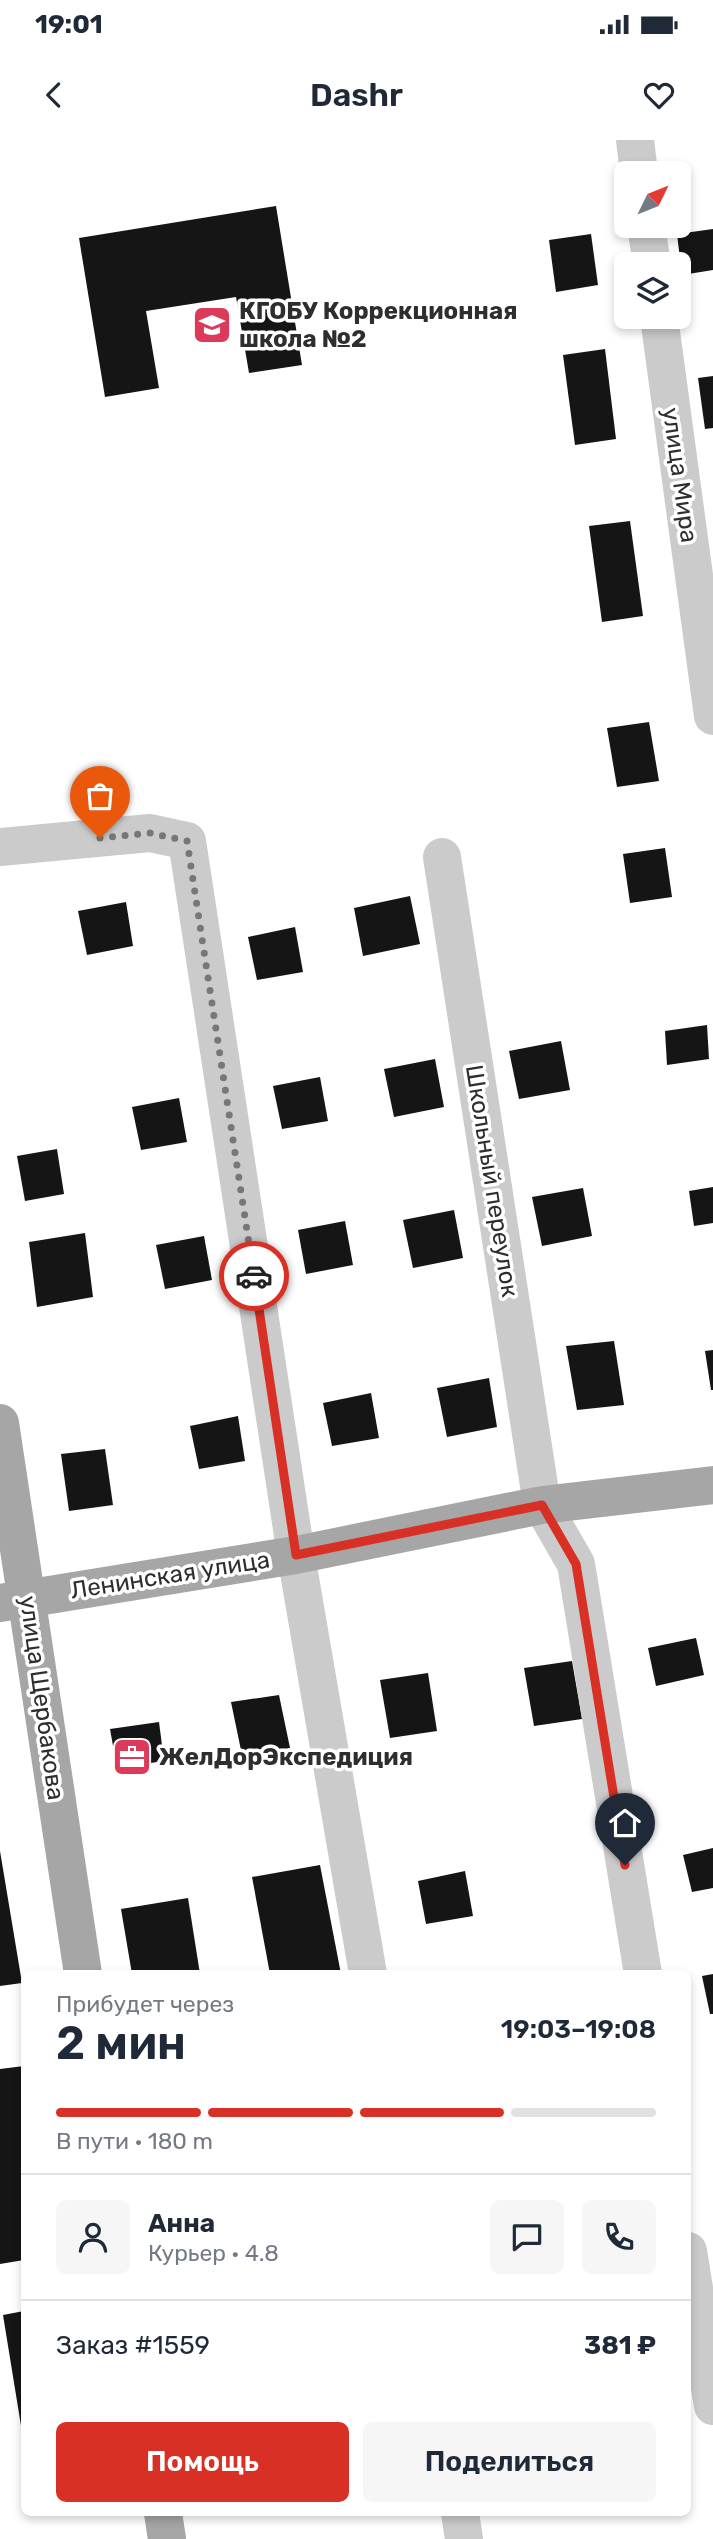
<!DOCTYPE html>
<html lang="ru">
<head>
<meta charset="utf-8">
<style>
  body { margin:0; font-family:Rubik,sans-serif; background:#f6f6f7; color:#1f2937; height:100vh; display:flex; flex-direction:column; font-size:26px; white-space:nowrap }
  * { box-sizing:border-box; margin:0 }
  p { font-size:23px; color:#747a83 }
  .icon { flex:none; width:38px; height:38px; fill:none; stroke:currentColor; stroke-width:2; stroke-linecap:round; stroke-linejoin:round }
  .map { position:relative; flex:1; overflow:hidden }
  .drawer { position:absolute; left:21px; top:1830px; width:670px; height:546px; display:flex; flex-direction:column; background:#fff; border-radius:10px; box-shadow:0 4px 10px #0003 }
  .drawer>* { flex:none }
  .needle { width:46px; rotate:47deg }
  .fabs { position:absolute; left:614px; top:21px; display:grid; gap:14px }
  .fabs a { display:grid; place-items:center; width:77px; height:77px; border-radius:10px; background:#fff; box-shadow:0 4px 10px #0003; font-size:35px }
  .pin { position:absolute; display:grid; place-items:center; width:60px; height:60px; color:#fff; margin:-72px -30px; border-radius:50% 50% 50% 0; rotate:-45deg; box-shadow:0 0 7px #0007 }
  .pin .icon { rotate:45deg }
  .courier { position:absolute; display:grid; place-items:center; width:70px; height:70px; margin:-35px; border:5px solid #d93025; border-radius:50%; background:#fff; color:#222; box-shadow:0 2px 9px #0007 }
  .head em { font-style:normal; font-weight:600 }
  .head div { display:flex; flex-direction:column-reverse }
  .head { display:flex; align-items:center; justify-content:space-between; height:119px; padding:0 35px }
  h1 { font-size:46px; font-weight:600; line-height:52px }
  .bar { display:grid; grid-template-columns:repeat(4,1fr); gap:10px 7px; align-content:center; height:84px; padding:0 35px }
  .bar i { height:9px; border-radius:5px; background:#e0e1e3 }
  .bar .current { background:#d93025 }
  .bar p { grid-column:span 4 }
  .line { display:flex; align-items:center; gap:18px; padding:0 35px; border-top:2px solid #e0e1e3 }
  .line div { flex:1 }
  .round { display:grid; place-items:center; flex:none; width:74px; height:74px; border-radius:10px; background:#f6f6f7 }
  .cta { display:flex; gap:14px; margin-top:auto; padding:14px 35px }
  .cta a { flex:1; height:80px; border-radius:10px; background:#d93025; color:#fff; font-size:28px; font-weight:600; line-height:80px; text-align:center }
  .cta a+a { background:#f6f6f7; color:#1f2937 }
  .status { display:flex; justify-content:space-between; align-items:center; height:49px; padding:0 35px; background:#fff; direction:ltr }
  .status svg { height:19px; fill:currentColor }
  header { display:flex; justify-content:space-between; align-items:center; height:91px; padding:0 35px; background:#fff; font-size:32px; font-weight:600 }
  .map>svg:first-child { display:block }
  .building { fill:#151515 }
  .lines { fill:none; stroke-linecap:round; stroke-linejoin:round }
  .minor { stroke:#cbcbcb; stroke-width:38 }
  .major { stroke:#a6a6a6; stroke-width:38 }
  .done { stroke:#777; stroke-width:7; stroke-dasharray:0 12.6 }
  .route { stroke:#d93025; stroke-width:9 }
  .labels { text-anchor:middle; stroke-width:7; stroke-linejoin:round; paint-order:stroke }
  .poi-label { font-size:24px; font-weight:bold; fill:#2e2e2e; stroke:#fff; text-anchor:start }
  .street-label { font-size:24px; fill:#2e2e2e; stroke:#fff }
</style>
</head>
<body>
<div class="status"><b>19:01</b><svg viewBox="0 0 49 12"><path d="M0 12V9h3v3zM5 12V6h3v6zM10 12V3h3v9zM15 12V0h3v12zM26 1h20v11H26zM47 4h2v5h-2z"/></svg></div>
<header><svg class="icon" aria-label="back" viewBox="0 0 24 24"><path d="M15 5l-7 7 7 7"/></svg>Dashr<svg class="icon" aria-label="heart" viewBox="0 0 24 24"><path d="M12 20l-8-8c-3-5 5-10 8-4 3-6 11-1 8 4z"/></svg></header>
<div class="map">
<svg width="713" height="2399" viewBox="0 0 713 2399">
  <rect width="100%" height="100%" fill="#fff"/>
  <g class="building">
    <path d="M 276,66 L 302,225 L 249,233 L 236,157 L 146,171 L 159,248 L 105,257 L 79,98 Z"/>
    <path d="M 713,89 L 713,130 L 682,135 L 677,94 Z"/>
    <path d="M 591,94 L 598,145 L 556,152 L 549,100 Z"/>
    <path d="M 605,209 L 616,299 L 575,305 L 563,215 Z"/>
    <path d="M 713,236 L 713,288 L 705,289 L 698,238 Z"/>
    <path d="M 630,381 L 643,476 L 602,482 L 589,386 Z"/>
    <path d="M 649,582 L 659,641 L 617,647 L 607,588 Z"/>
    <path d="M 665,708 L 672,757 L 630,763 L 623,714 Z"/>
    <path d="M 410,756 L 420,804 L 363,816 L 354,768 Z"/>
    <path d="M 126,762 L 133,806 L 87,815 L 78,771 Z"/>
    <path d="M 295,787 L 303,832 L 257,840 L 248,797 Z"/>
    <path d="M 707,885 L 709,919 L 667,925 L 665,891 Z"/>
    <path d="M 561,901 L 570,950 L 519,959 L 509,911 Z"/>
    <path d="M 435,919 L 444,967 L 394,977 L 384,929 Z"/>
    <path d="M 320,937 L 328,981 L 282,989 L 273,946 Z"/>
    <path d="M 179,958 L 187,1002 L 141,1010 L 132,967 Z"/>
    <path d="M 57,1009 L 64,1054 L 25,1061 L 17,1016 Z"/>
    <path d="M 713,1047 L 713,1083 L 694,1086 L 689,1051 Z"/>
    <path d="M 583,1048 L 592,1096 L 542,1106 L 532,1057 Z"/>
    <path d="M 454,1070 L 463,1118 L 413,1128 L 403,1080 Z"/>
    <path d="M 345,1081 L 353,1125 L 306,1134 L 298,1090 Z"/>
    <path d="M 85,1093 L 93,1157 L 37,1167 L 29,1102 Z"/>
    <path d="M 204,1096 L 212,1140 L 165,1149 L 156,1105 Z"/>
    <path d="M 614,1201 L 624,1265 L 577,1270 L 566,1206 Z"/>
    <path d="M 713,1210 L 713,1250 L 711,1250 L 705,1211 Z"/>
    <path d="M 489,1238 L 497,1287 L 447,1297 L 437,1248 Z"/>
    <path d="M 371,1253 L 379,1298 L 332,1306 L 323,1263 Z"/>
    <path d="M 238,1276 L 245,1321 L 199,1329 L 190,1286 Z"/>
    <path d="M 105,1309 L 113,1365 L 69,1371 L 61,1314 Z"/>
    <path d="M 696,1498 L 704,1535 L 656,1546 L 648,1508 Z"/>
    <path d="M 572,1521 L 582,1579 L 534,1586 L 524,1528 Z"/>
    <path d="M 428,1533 L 437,1591 L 390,1598 L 380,1540 Z"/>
    <path d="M 279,1555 L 290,1608 L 242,1615 L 231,1562 Z"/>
    <path d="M 159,1582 L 164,1621 L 117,1628 L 110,1589 Z"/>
    <path d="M 713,1708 L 713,1748 L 692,1752 L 683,1715 Z"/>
    <path d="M 0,1711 L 22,1843 L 0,1846 Z"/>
    <path d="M 320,1725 L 341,1834 L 270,1834 L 252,1737 Z"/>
    <path d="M 465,1731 L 473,1776 L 426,1784 L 418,1741 Z"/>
    <path d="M 188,1758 L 200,1834 L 132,1834 L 121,1769 Z"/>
    <path d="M 713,1834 L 713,1874 L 710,1874 L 702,1836 Z"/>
    <path d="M 24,1926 L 24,2120 L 0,2124 L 0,1929 Z"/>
    <path d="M 24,2171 L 24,2298 L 23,2298 L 3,2175 Z"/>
  </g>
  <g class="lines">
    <g class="minor">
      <path d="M 635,0 L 639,33"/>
      <path d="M 646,86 L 652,124"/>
      <path d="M 659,177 L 713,576"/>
      <path d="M 0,707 L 150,693 L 187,701 L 296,1415 L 368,1834"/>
      <path d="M 442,717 L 542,1365 L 576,1424 L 643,1834"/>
      <path d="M 688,2111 L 713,2266"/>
      <path d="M 460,2373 L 464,2399"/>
    </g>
    <g class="major">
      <path d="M 0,1283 L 83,1834"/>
      <path d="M 0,1463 L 296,1415 L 542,1365 L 713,1345"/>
      <path d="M 163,2373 L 167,2399"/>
    </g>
  </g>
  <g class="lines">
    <path class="done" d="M 100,698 L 150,693 L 187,701 L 254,1136"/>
    <path class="route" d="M 254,1136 L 296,1415 L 542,1365 L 576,1424 L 625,1725"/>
  </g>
  <defs>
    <g id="school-square" transform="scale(2.0125)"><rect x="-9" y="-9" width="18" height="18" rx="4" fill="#dc3a58" stroke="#fff"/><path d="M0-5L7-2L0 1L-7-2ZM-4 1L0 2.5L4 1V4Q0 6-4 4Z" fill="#fff"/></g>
    <g id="office-square" transform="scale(2.0125)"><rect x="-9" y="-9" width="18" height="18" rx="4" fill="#dc3a58" stroke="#fff"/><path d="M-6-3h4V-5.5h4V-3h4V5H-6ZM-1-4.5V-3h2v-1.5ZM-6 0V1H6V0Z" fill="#fff"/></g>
  </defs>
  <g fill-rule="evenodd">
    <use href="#school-square" x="212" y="185"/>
    <use href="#office-square" x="132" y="1617"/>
  </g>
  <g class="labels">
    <g class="poi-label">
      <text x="239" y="179">КГОБУ Коррекционная<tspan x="239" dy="28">школа №2</tspan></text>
      <text x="159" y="1625">ЖелДорЭкспедиция</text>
    </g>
    <g class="street-label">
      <text transform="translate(680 335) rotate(82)" y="8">улица Мира</text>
      <text transform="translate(492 1041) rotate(81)" y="8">Школьный переулок</text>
      <text transform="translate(170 1435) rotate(-9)" y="8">Ленинская улица</text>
      <text transform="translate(42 1558) rotate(82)" y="8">улица Щербакова</text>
    </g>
  </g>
</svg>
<div class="fabs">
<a><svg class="needle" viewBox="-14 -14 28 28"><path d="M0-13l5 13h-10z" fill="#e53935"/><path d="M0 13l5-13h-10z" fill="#747a83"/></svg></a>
<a><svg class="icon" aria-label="layers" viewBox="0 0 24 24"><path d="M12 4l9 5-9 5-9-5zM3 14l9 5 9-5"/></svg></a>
</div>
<div class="pin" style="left:100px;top:698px;background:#ea580c"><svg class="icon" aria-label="bag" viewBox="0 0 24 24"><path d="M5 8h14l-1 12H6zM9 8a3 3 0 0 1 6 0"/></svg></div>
<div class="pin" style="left:625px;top:1725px;background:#1f2937"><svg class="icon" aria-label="home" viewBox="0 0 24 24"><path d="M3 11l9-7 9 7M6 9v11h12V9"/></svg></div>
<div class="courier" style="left:254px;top:1136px"><svg class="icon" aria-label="car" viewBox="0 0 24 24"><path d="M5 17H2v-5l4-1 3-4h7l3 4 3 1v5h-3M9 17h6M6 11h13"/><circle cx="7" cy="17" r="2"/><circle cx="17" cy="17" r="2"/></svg></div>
<section class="drawer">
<div class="head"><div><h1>2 мин</h1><p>Прибудет через</p></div><em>19:03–19:08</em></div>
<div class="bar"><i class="current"></i><i class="current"></i><i class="current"></i><i></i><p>В пути · 180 m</p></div>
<div class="line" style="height:126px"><a class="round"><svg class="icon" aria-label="person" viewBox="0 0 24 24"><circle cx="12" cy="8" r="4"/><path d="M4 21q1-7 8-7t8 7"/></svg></a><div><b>Анна</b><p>Курьер · 4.8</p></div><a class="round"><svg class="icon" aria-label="chat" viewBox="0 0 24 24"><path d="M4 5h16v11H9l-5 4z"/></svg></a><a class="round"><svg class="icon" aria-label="phone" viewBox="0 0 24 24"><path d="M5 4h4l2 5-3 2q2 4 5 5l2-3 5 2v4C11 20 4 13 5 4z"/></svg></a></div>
<div class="line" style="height:91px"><div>Заказ #1559</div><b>381 ₽</b></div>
<div class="cta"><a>Помощь</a><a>Поделиться</a></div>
</section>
</div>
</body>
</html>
